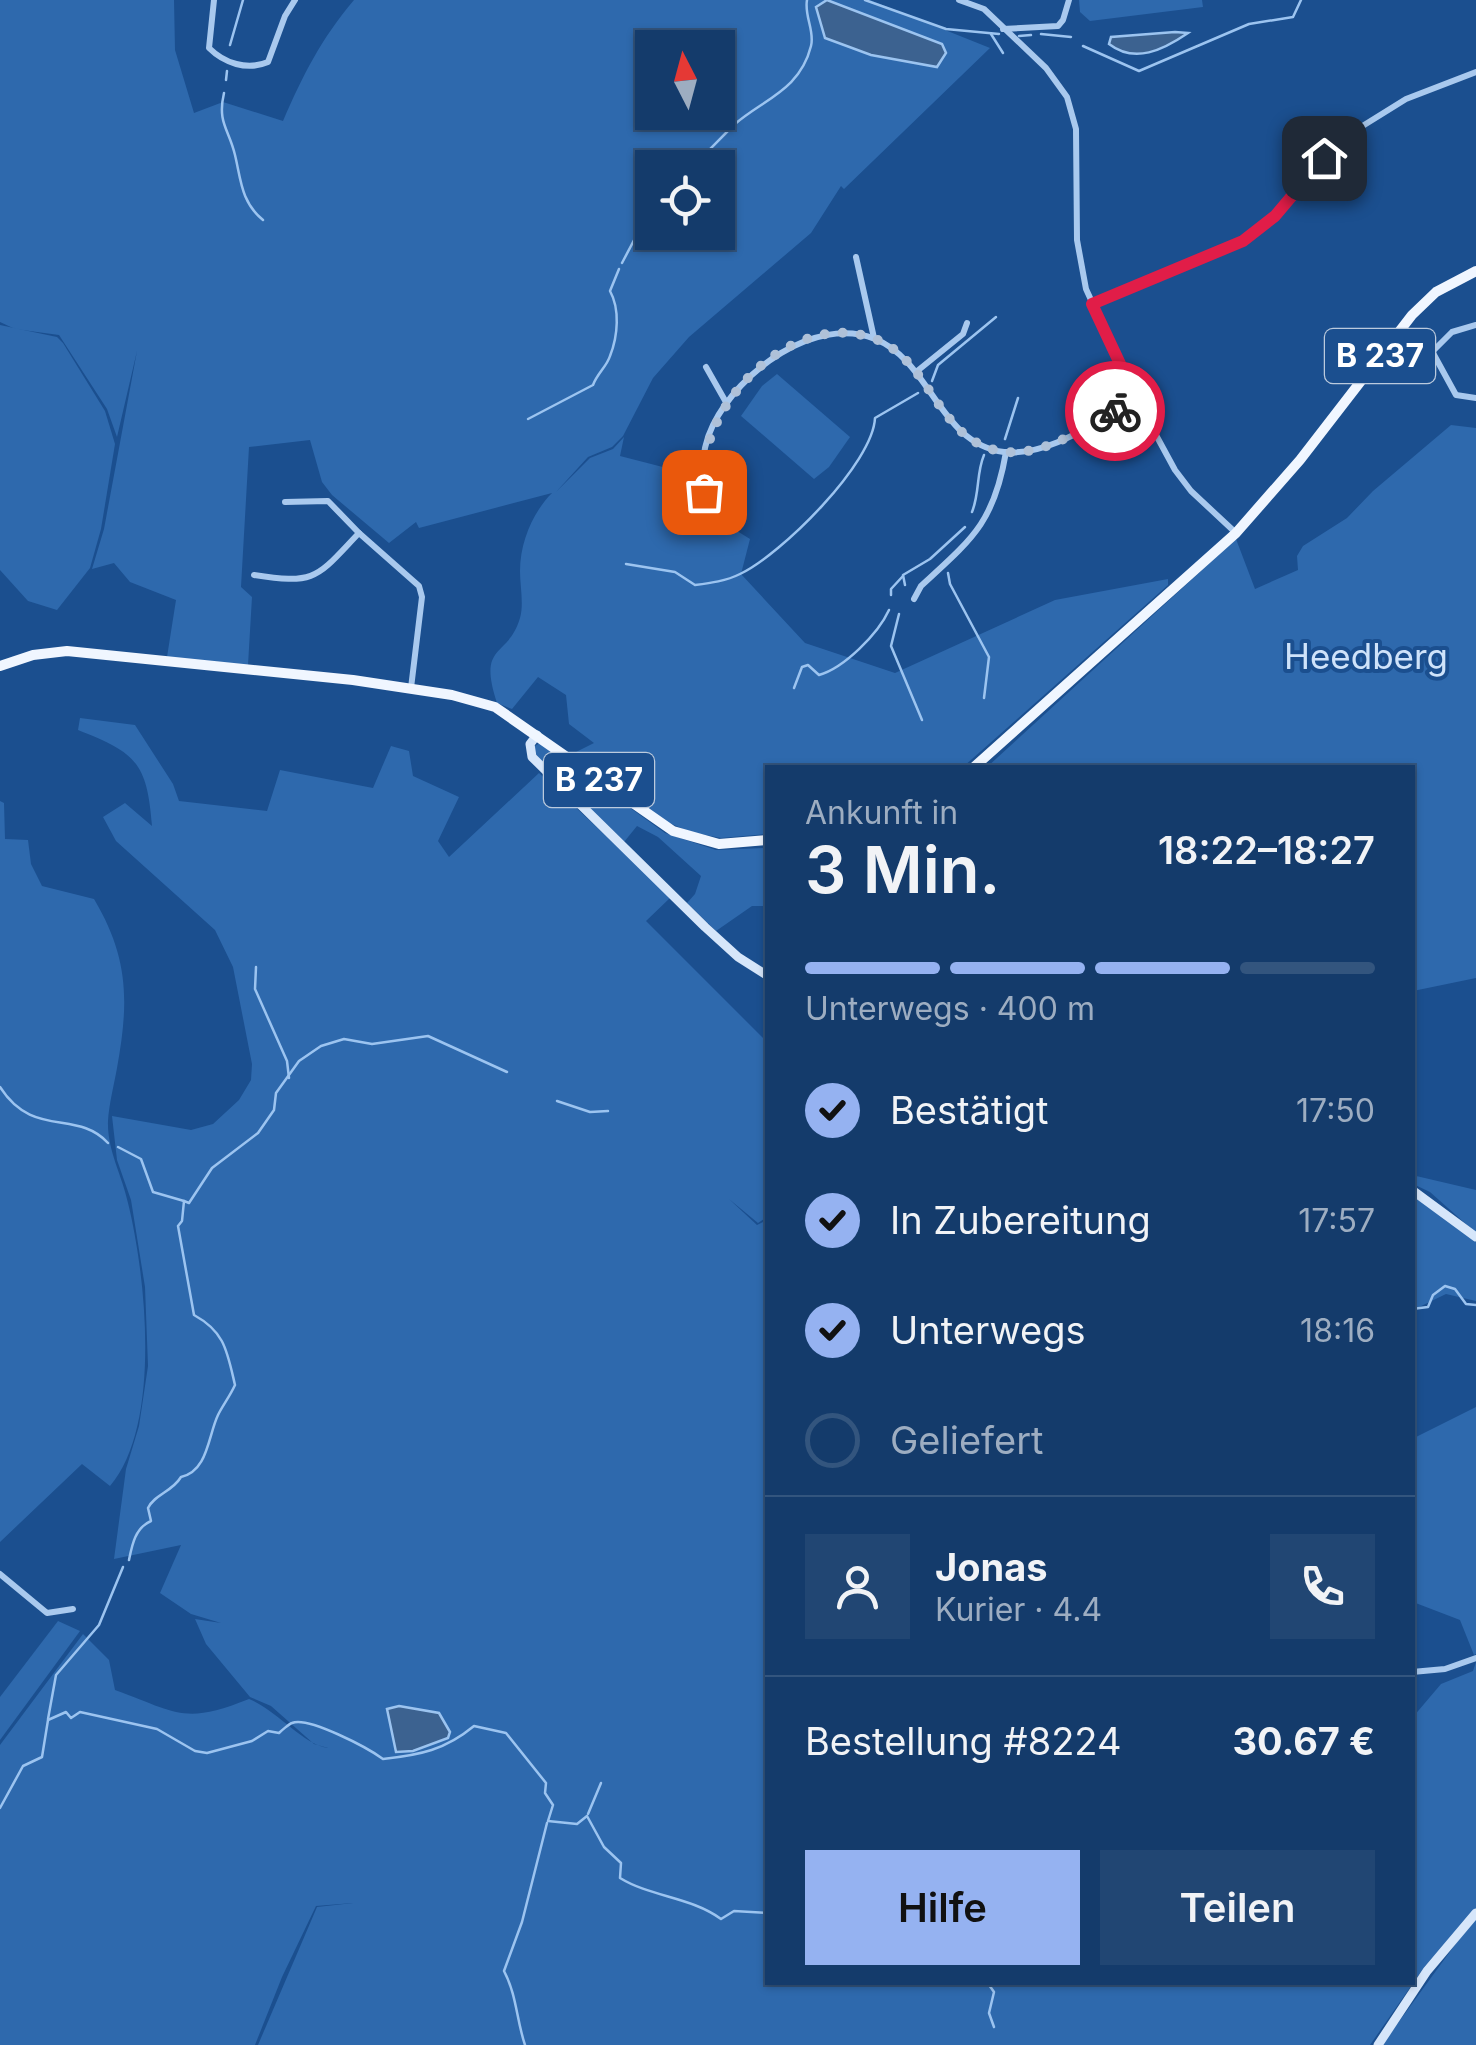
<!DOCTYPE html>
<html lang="de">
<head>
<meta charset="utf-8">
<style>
  body { margin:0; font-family:Inter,sans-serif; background:#214673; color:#f1f3f6; height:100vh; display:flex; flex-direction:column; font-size:38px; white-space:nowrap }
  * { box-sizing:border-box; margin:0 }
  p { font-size:32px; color:#9dadc1 }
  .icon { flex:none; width:55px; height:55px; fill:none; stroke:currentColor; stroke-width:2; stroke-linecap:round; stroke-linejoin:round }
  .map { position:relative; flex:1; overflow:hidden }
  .sheet { position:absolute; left:765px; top:765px; width:650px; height:1220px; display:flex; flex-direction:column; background:#143b6b; border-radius:0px; box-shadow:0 2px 8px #0004,0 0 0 2px #33557e }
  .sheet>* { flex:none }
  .needle { width:65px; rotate:354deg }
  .buttons { position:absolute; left:635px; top:30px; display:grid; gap:20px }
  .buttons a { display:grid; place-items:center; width:100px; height:100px; border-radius:0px; background:#143b6b; box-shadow:0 2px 8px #0004,0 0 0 2px #33557e; font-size:50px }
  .pin { position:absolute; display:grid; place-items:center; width:85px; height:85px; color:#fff; margin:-42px; border-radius:20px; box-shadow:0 5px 15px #0006 }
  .courier { position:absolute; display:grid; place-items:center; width:100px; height:100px; margin:-50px; border:8px solid #e11d48; border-radius:50%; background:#fff; color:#222; box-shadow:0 2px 12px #0007 }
  .headline em { font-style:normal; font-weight:600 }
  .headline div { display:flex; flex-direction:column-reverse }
  .headline { display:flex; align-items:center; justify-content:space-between; height:170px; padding:0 40px }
  h1 { font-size:65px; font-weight:600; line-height:75px }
  .bar { display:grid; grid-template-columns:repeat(4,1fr); gap:15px 10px; align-content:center; height:120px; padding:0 40px }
  .bar i { height:12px; border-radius:8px; background:#33557e }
  .bar .active { background:#95b2f1 }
  .bar p { grid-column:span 4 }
  .line { display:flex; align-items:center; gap:25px; padding:0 40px; border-top:2px solid #33557e }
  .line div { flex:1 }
  .round { display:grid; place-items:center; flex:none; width:105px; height:105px; border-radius:0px; background:#214673 }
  ol { padding:0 40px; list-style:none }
  li { display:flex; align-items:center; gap:30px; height:110px }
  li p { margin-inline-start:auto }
  li .icon { padding:10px; border-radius:50%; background:#95b2f1; color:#111; stroke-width:4 }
  li:last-child { color:#9dadc1 }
  li i { width:55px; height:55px; border:5px solid #33557e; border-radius:50% }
  .action { display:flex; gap:20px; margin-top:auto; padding:20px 40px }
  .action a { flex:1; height:115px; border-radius:0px; background:#95b2f1; color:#111; font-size:40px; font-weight:600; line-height:115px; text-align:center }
  .action a+a { background:#214673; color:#f1f3f6 }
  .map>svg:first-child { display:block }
  .green { fill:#2e69ad; fill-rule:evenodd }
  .water { fill:#3c6290; stroke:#9cc4f0; stroke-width:2.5 }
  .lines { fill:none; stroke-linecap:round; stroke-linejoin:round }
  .stream { stroke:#9cc4f0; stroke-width:2.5 }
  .street { stroke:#a9c9ee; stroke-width:6 }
  .secondary { stroke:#d6e6fa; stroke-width:9 }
  .primary { stroke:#f0f6ff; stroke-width:10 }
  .done { stroke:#afc1d8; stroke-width:10; stroke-dasharray:0 18 }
  .route { stroke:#e11d48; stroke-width:12 }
  .labels { text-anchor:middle; stroke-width:8; stroke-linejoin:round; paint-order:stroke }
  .shield { fill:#1b4f8f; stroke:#bbcadd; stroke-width:2.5 }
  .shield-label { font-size:32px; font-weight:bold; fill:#fff }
  .park-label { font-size:35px; fill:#cfe3fa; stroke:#1b4f8f }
</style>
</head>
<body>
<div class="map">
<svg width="1476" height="2045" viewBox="0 0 1476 2045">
  <rect width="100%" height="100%" fill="#1b4f8f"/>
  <g class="green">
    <path d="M 0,0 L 174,0 L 175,50 L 194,113 L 223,102 L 283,121 C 303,75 321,39 354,0 L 870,0 L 990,48 L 844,189 L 841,186 L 811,233 L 689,337 L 653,378 L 623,436 L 612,447 L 588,457 L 556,492 L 590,458 L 613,449 L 624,437 L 620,456 L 690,474 L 691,497 L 713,516 L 750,539 L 741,574 L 805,643 L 895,673 L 1055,600 L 1168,579 L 1168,585 L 963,767 L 768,768 L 767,834 L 721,838 L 690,832 L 665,821 L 570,755 L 594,743 L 569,724 L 566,695 L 538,677 L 512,709 L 497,703 C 477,642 508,659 520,618 C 524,604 520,586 520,571 C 520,542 533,512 552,493 L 419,528 L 416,522 L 389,543 L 332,495 L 322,482 L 310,440 L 249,447 L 241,587 L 252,597 L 248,665 L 167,657 L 176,600 L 130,582 L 114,563 L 92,569 L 104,529 L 137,351 L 117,437 L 107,409 L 59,335 L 15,329 L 0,322 ZM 652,48 L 718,48 L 718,112 L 652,112 ZM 652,168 L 718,168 L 718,232 L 652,232 Z"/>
    <path d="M 1079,0 L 1202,0 L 1203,7 L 1090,21 L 1080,12 Z"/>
    <path d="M 0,325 L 57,337 L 63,343 L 105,411 L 115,444 L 101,529 L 90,568 L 57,610 L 28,601 L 0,570 Z"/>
    <path d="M 777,374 L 850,437 L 829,467 L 814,479 L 741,416 L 762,386 Z"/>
    <path d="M 1451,425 L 1476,428 L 1476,978 L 1413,991 L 1412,768 L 986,768 L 1236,539 L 1255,589 L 1298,570 L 1297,556 L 1303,546 L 1347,518 L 1373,491 Z"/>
    <path d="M 80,718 L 135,725 L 173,784 L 179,801 L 267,811 L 280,770 L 373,788 L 391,746 L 409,751 L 413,776 L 459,797 L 438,841 L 449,857 L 539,773 L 671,897 L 646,921 L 767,1042 L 767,1217 L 758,1223 L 729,1199 L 757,1225 L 767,1220 L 768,1982 L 1412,1982 L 1413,1717 L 1441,1684 L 1473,1671 L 1476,1662 L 1476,2045 L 1382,2045 L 1465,1931 L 1465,1921 L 1425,1966 L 1370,2045 L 258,2045 L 317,1907 L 353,1903 L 316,1906 L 282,1977 L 255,2045 L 0,2045 L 0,1745 L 83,1634 L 109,1660 L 115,1690 C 178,1713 184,1725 249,1699 C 278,1711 302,1744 328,1748 L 314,1744 L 271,1706 L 250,1697 L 206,1644 L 195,1619 L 221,1623 L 191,1614 L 160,1593 L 181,1545 L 114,1559 L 126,1469 L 139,1426 L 148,1366 L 145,1287 L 131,1200 L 117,1160 L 112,1116 L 191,1130 L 213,1124 L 239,1100 L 251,1080 L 252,1064 L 233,967 L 215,930 L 116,841 L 103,817 L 125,803 L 152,826 C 147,762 136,753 78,730 Z"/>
    <path d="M 540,743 L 665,833 L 716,850 L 767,848 L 767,906 L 752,906 L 716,931 L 687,903 L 695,894 L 701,876 L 658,837 L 637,826 L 624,842 L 535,757 L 533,747 Z"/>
    <path d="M 0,801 L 4,803 L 5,839 L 28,840 L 31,864 L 42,886 L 94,899 C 129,958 129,1002 117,1068 C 114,1085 109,1104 108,1121 C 107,1150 122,1175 128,1203 C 146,1276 162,1425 110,1486 L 82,1464 L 0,1542 Z"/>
    <path d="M 1412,1175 L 1476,1190 L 1476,1233 L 1430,1192 L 1413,1184 Z"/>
    <path d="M 1412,1193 L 1476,1242 L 1476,1301 L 1446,1294 L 1413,1310 Z"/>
    <path d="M 1476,1407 L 1476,1654 L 1474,1655 L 1460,1620 L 1413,1602 L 1412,1439 Z"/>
    <path d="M 58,1621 L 80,1631 L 0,1740 L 0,1697 Z"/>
  </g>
  <g class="water">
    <path d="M 827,0 L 942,44 L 946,53 L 937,67 L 871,55 L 825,38 L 816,7 Z"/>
    <path d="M 1175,32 L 1188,33 C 1163,50 1135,64 1109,44 L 1111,37 Z"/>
    <path d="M 399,1706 L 439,1713 L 450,1732 L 448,1738 L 413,1751 L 396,1752 L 387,1709 Z"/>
  </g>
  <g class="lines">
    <g class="stream">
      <path d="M 865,0 L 946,29 L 999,34"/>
      <path d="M 991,34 L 1003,53"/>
      <path d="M 1041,34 L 1071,37"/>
      <path d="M 1019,36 L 1031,35"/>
      <path d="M 230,45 L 243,0"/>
      <path d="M 1083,46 L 1139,71 L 1249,24 L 1293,17 L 1301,0"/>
      <path d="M 226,80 L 227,71"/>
      <path d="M 224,93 C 217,123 229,129 235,155 C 241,180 241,202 263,220"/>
      <path d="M 688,168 C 707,155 719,139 735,124 C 764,99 800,90 811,46 C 815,31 804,16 807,0"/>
      <path d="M 622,263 L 652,206"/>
      <path d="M 932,381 L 938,365 L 996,317"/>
      <path d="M 528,419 L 593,385 C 597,374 607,366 610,356 C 618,336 620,309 610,291 L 619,269"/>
      <path d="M 1005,439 L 1018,398"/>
      <path d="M 972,512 C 980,492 976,474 984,455"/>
      <path d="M 626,564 L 675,572 L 695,585 C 711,583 726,581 740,574 C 782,554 873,463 875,418 L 918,393"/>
      <path d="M 948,573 L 950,584 L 989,657 L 984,698"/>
      <path d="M 905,585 L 903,575 L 930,559 L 965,527"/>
      <path d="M 891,595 L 891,589 L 903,576"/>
      <path d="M 899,614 L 891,646 L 922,720"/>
      <path d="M 794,688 L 802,667 L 808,665 L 819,675 C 844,668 878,634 889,610"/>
      <path d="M 256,967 L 255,989 L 287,1061 L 289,1078"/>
      <path d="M 0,1087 C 33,1139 77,1109 108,1143"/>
      <path d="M 557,1101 L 590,1112 L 608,1111"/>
      <path d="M 118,1147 L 141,1159 L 153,1192 L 184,1201"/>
      <path d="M 1412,1309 L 1428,1307 L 1433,1295 L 1445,1286 L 1455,1289 L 1466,1304 L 1476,1305"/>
      <path d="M 129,1560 C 132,1545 135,1528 151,1521 L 148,1508 C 155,1494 172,1492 181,1477 C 208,1471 208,1436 218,1415 C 223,1405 230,1396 235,1385 C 227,1351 225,1332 194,1315 L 178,1226 L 182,1221 L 184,1201 L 189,1203 L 212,1168 L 258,1133 L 274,1110 L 276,1093 L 299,1061 L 321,1046 L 344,1039 L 372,1044 L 428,1036 L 507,1072"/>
      <path d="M 48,1719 L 56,1675 L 99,1625 L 123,1567"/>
      <path d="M 0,1808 L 23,1766 L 42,1757 L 48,1720 L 66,1712 L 71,1718 L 80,1712 L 157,1729 L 195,1751 L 207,1753 L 252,1741 L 268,1731 L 279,1733 C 281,1731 289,1724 292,1723 C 308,1716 368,1748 383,1759 C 420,1755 445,1750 474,1726 L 506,1733 L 546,1783 L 545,1793 L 553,1805 L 548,1821 L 577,1824 L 587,1816 L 604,1847 L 621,1863 L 620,1878 C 651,1897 691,1897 721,1919 L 734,1911 L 768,1913"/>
      <path d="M 588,1814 L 601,1783"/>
      <path d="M 987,1982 L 994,1992 L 989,2013 L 994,2027"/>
      <path d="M 525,2045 C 516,2018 517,1996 504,1971 L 522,1922 L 547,1823"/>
    </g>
    <g class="street">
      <path d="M 214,0 L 209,48 C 224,63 247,71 268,62 L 285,16 L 295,0"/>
      <path d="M 959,0 L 984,9 L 1046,68 L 1067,97 L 1076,129 L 1077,240 L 1086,289 L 1137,400 L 1175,470 L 1191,491 L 1236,533"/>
      <path d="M 1003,29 L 1058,26 L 1063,20 L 1069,0"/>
      <path d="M 856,257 L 874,338"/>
      <path d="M 1092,304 L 1243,241 L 1275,216 L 1340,140 L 1406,99 L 1476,72"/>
      <path d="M 1384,353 L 1398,364 L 1420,364 L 1452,332 L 1476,325"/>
      <path d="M 1433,353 L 1456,395 L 1476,398"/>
      <path d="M 706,367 L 727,404"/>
      <path d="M 916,372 L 963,334 L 967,323"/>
      <path d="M 704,492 C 701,470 703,445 713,425 C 739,372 814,315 875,339 C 931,361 939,444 1004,452 C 1049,457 1098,420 1137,400"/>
      <path d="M 285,502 L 328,501 L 359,533"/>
      <path d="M 254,575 C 317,585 317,577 359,533 L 419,586 L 422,597 L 411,688"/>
      <path d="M 914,599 L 921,586 C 972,539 994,523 1006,452"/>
      <path d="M 0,1574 L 47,1613 L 73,1609"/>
      <path d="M 1412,1672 L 1445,1669 L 1476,1658"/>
    </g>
    <g class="secondary">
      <path d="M 537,735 L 530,744 L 532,757 L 705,927 L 738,957 L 768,976"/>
      <path d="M 1412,1190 L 1476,1237"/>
      <path d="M 1378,2045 L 1427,1971 L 1476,1913"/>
    </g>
    <g class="primary">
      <path d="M 0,666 L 33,655 L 67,651 L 353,680 L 452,695 L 495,707 L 673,831 L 719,844 L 768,840"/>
      <path d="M 973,768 L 1236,533 L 1300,460 L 1412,315 L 1436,292 L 1476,271"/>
    </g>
  </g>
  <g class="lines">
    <path class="done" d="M 704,492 C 692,411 790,306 875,339 C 929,359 937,436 995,450 C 1037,461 1080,430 1115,411"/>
    <path class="route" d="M 1115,411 L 1137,400 L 1092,304 L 1243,241 L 1275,216 L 1324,158"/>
  </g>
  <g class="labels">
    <g class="shield">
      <rect x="1325" y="329" width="110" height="54" rx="8"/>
      <rect x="544" y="753" width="110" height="54" rx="8"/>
    </g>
    <g class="shield-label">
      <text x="1380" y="367">B 237</text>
      <text x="599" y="791">B 237</text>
    </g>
    <g class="park-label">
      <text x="1366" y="669">Heedberg</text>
    </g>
  </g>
</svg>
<div class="buttons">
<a><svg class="needle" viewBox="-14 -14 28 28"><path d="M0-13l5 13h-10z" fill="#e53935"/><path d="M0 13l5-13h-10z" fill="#9dadc1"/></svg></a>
<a><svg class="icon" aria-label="locate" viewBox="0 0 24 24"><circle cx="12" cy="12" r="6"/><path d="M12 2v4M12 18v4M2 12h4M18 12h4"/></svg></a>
</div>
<div class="pin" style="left:704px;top:492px;background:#ea580c"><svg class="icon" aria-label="bag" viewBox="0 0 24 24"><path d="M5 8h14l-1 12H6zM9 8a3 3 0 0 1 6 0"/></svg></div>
<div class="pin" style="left:1324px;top:158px;background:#1f2937"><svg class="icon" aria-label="home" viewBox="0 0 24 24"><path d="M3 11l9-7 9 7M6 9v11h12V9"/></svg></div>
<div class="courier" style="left:1115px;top:411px"><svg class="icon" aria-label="bike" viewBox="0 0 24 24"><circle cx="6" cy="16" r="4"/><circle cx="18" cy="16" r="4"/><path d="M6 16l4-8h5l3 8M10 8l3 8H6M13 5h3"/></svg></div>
<section class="sheet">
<div class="headline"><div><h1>3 Min.</h1><p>Ankunft in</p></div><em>18:22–18:27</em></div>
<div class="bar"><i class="active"></i><i class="active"></i><i class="active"></i><i></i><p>Unterwegs · 400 m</p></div>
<ol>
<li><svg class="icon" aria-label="check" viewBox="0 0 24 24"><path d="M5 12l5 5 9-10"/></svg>Bestätigt<p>17:50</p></li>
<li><svg class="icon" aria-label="check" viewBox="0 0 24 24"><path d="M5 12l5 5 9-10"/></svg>In Zubereitung<p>17:57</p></li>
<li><svg class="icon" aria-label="check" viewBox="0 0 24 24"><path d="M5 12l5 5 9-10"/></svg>Unterwegs<p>18:16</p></li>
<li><i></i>Geliefert</li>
</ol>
<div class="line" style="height:180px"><a class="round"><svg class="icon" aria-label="person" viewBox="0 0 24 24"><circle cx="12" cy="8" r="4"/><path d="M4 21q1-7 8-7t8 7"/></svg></a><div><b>Jonas</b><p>Kurier · 4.4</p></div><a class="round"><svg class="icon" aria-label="phone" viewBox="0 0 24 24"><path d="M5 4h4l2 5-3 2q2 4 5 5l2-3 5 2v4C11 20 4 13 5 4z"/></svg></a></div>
<div class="line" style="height:130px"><div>Bestellung #8224</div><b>30.67 €</b></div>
<div class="action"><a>Hilfe</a><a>Teilen</a></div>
</section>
</div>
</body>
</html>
